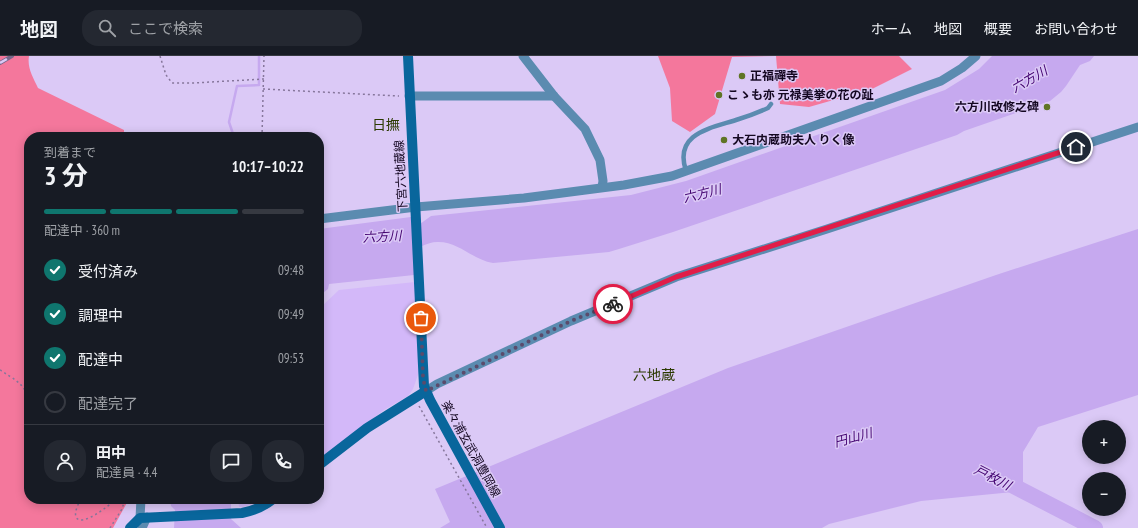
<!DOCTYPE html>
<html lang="ja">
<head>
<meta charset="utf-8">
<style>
  body { margin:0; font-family:"PT Sans Narrow","Noto Sans JP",sans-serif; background:#242831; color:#f1f3f6; height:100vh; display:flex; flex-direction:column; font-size:15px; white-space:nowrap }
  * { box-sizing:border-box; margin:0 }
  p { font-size:13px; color:#9ea1a6 }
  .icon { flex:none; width:22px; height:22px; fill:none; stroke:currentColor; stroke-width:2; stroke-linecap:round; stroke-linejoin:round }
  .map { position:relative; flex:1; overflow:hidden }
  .details { position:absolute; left:24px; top:76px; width:300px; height:372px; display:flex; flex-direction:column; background:#171b24; border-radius:16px; box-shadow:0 2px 10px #0003 }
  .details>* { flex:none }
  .tools { position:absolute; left:1082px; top:364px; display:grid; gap:8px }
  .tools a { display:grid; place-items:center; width:44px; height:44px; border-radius:50%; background:#171b24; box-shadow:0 2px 10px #0003; font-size:20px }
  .pin { position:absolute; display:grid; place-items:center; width:34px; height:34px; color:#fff; margin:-17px; border:2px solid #fff; border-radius:50%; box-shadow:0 1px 4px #0007 }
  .courier { position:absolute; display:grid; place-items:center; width:40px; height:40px; margin:-20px; border:3px solid #e11d48; border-radius:50%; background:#fff; color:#222; box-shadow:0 1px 5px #0007 }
  .overview em { font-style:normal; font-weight:700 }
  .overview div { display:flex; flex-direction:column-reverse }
  .overview { display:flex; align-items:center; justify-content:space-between; height:68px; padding:0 20px }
  h1 { font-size:26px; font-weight:700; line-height:30px }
  .bar { display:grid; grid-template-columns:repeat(4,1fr); gap:6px 4px; align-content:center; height:48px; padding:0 20px }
  .bar i { height:5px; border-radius:3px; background:#363941 }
  .bar .selected { background:#0f766e }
  .bar p { grid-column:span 4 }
  .line { display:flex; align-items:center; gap:10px; padding:0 20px; border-top:1px solid #363941 }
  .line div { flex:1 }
  .round { display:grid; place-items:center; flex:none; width:42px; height:42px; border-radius:16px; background:#242831 }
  ol { padding:0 20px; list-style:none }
  li { display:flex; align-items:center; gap:12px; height:44px }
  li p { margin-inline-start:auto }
  li .icon { padding:4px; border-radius:50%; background:#0f766e; color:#fff; stroke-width:4 }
  li:last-child { color:#9ea1a6 }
  li i { width:22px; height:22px; border:2px solid #363941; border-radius:50% }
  header { display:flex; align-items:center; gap:24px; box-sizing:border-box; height:56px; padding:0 20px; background:#171b24; border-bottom:1px solid #363941 }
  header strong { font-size:19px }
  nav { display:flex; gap:22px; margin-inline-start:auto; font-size:14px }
  .search { width:280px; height:36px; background:#242831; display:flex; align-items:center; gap:10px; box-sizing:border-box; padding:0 14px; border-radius:16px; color:#9ea1a6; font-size:15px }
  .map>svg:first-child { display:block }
  .built { fill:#d3b8f9 }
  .green { fill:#f4779c }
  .water { fill:#c6a9ef }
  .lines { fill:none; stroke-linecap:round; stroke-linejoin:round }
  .stream { stroke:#c6a9ef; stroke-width:2.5 }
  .river { stroke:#c6a9ef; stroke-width:16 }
  .path { stroke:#86769b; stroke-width:1.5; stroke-dasharray:2 3; stroke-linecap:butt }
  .service { stroke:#5b8bb0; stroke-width:4.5 }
  .minor { stroke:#5b8bb0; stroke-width:9 }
  .secondary { stroke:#09669c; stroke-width:10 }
  .rail-casing { stroke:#76668a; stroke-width:4 }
  .rail { stroke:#dbc9f6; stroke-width:2.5; stroke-dasharray:8; stroke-linecap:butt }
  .done { stroke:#5a4b6c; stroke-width:4; stroke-dasharray:0 7.2 }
  .route { stroke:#e11d48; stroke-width:5 }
  .poi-dot { fill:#5f7424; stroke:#dbc9f6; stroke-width:1.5 }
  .labels { text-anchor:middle; stroke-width:3; stroke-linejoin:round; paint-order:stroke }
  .poi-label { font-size:12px; font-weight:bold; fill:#140721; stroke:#dbc9f6; text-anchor:start }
  .street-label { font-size:12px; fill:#140721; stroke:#dbc9f6 }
  .water-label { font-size:13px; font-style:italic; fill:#430370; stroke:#dbc9f6 }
  .quarter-label { font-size:14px; fill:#2b3900; stroke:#dbc9f6 }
</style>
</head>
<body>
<header>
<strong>地図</strong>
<div class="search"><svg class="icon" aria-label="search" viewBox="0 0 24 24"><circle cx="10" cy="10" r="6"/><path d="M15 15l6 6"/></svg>ここで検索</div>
<nav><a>ホーム</a><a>地図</a><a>概要</a><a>お問い合わせ</a></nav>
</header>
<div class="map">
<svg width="1138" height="472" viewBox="0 0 1138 472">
  <rect width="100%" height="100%" fill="#dbc9f6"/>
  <g class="built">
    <path d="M 415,226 L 419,316 L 413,333 L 408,340 L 384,354 L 319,404 L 319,253 L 339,234 Z"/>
    <path d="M 238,443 L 266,443 L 243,451 L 239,451 Z"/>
  </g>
  <g class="green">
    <path d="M 0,0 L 29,0 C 27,12 33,21 38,32 L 124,74 L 124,81 L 29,81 L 29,443 L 129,443 L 113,472 L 0,472 Z"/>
    <path d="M 658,0 L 899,0 L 912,13 L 872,33 L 809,51 L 780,48 L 776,0 L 732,1 L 715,58 L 690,76 L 672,65 L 670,32 Z"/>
  </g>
  <g class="water">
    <path d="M 992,0 L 1094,0 L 1090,5 L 1080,9 L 1066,30 L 1061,36 L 1050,45 L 964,75 L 957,79 L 673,176 L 619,193 L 609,196 L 493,207 C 473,204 458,185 437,186 C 432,186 427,188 422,190 L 414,219 L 329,228 L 328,233 L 319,240 L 319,173 L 411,161 L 420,168 L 431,160 L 631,139 L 686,125 L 945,34 L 979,13 Z"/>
    <path d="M 1138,173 L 1138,339 L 1038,371 L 1023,396 L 1023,435 L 921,445 L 829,468 L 822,472 L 440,472 L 450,466 L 435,433 L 728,312 L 996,219 Z"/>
    <path d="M 170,443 L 231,443 L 231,463 L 241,472 L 174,472 L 175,454 L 171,450 Z"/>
  </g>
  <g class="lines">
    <path class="stream" d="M 234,81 L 229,66 L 237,30 L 259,29 L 259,0"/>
    <path class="river" d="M 1004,425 L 1095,472"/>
    <g class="path">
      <path d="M 160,0 L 166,19 L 172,27 L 193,27 L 264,23"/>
      <path d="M 263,33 L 399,40"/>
      <path d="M 262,81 L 264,0"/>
      <path d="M 0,314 C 4,316 7,319 11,321 C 26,331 29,337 25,355 L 29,362"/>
      <path d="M 419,350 L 487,472"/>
      <path d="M 80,443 C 79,448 74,455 76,461 C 81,472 111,449 115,443"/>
      <path d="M 110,472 L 122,453 L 125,443"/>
    </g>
    <path class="service" d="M 686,115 C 673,76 713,72 739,63 C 749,60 759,56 768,52 L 771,48"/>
    <g class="minor">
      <path d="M 523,0 L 554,40 L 585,73 L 600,104 L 603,125 L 602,131"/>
      <path d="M 409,40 L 554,40"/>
      <path d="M 319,163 L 416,151 L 524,142 L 624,129 L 672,120 L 941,25 L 962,12 L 976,0"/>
      <path d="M 426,335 L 437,328 L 571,265 L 676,221 L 827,173 L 1138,71"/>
      <path d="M 140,462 L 141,443"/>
      <path d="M 142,472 L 147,461"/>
    </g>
    <g class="secondary">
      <path d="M 408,0 L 424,330 L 430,344 L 500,472"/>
      <path d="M 319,409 L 367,372 L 426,335"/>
      <path d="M 130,472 L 140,462 L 242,457 C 254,455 264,450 273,443"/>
    </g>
    <g class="rail-casing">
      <path id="rail" d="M 0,7 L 12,0"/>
    </g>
    <use href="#rail" class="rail"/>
  </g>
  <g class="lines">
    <path class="done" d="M 421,262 L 423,322 L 426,335 L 571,265 L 613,248"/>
    <path class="route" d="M 613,248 L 676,221 L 1076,91"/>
  </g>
  <g class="poi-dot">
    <circle cx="742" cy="20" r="4"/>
    <circle cx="719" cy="39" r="4"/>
    <circle cx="1047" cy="51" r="4"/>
    <circle cx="724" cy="84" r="4"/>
  </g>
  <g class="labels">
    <g class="poi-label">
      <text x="750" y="24">正福禪寺</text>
      <text x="727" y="43">こゝも亦 元禄美挙の花の趾</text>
      <text x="1039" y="55" text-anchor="end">六方川改修之碑</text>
      <text x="732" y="88">大石内蔵助夫人 りく像</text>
    </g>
    <g class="street-label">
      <text transform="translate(401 120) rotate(-93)" y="4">下宮六地蔵線</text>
      <text transform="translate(471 393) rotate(61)" y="4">楽々浦玄武洞豊岡線</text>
    </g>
    <g class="water-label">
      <text transform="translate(1029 23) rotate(-30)" y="5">六方川</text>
      <text transform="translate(702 137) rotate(-14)" y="5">六方川</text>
      <text transform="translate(382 180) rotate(-3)" y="5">六方川</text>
      <text transform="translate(853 381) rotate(-15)" y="5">円山川</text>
      <text transform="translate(993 421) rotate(27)" y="5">戸枚川</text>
    </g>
    <g class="quarter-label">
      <text x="386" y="74">日撫</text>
      <text x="654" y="324">六地蔵</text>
    </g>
  </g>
</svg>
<div class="tools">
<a>+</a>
<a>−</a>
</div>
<div class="pin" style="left:421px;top:262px;background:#ea580c"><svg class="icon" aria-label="bag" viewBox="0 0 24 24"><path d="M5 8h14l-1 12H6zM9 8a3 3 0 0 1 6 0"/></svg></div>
<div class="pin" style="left:1076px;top:91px;background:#1f2937"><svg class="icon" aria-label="home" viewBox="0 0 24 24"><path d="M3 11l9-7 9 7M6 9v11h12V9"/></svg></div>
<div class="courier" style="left:613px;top:248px"><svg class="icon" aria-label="bike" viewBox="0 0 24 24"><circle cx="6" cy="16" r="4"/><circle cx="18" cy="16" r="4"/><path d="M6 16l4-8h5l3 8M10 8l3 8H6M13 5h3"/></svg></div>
<section class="details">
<div class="overview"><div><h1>3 分</h1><p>到着まで</p></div><em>10:17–10:22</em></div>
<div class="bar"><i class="selected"></i><i class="selected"></i><i class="selected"></i><i></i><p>配達中 · 360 m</p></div>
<ol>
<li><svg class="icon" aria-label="check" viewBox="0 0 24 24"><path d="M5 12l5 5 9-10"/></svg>受付済み<p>09:48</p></li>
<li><svg class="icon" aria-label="check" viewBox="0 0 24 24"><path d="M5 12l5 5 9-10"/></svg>調理中<p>09:49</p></li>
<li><svg class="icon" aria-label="check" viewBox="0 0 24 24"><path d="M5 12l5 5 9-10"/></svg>配達中<p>09:53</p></li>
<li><i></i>配達完了</li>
</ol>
<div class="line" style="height:72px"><a class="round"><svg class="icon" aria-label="person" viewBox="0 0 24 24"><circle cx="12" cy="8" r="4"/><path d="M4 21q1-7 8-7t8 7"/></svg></a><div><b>田中</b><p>配達員 · 4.4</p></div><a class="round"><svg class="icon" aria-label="chat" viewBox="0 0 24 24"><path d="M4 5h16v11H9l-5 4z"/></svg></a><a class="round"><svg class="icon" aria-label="phone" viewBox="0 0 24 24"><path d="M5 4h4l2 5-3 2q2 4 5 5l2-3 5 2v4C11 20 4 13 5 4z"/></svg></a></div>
</section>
</div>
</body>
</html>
